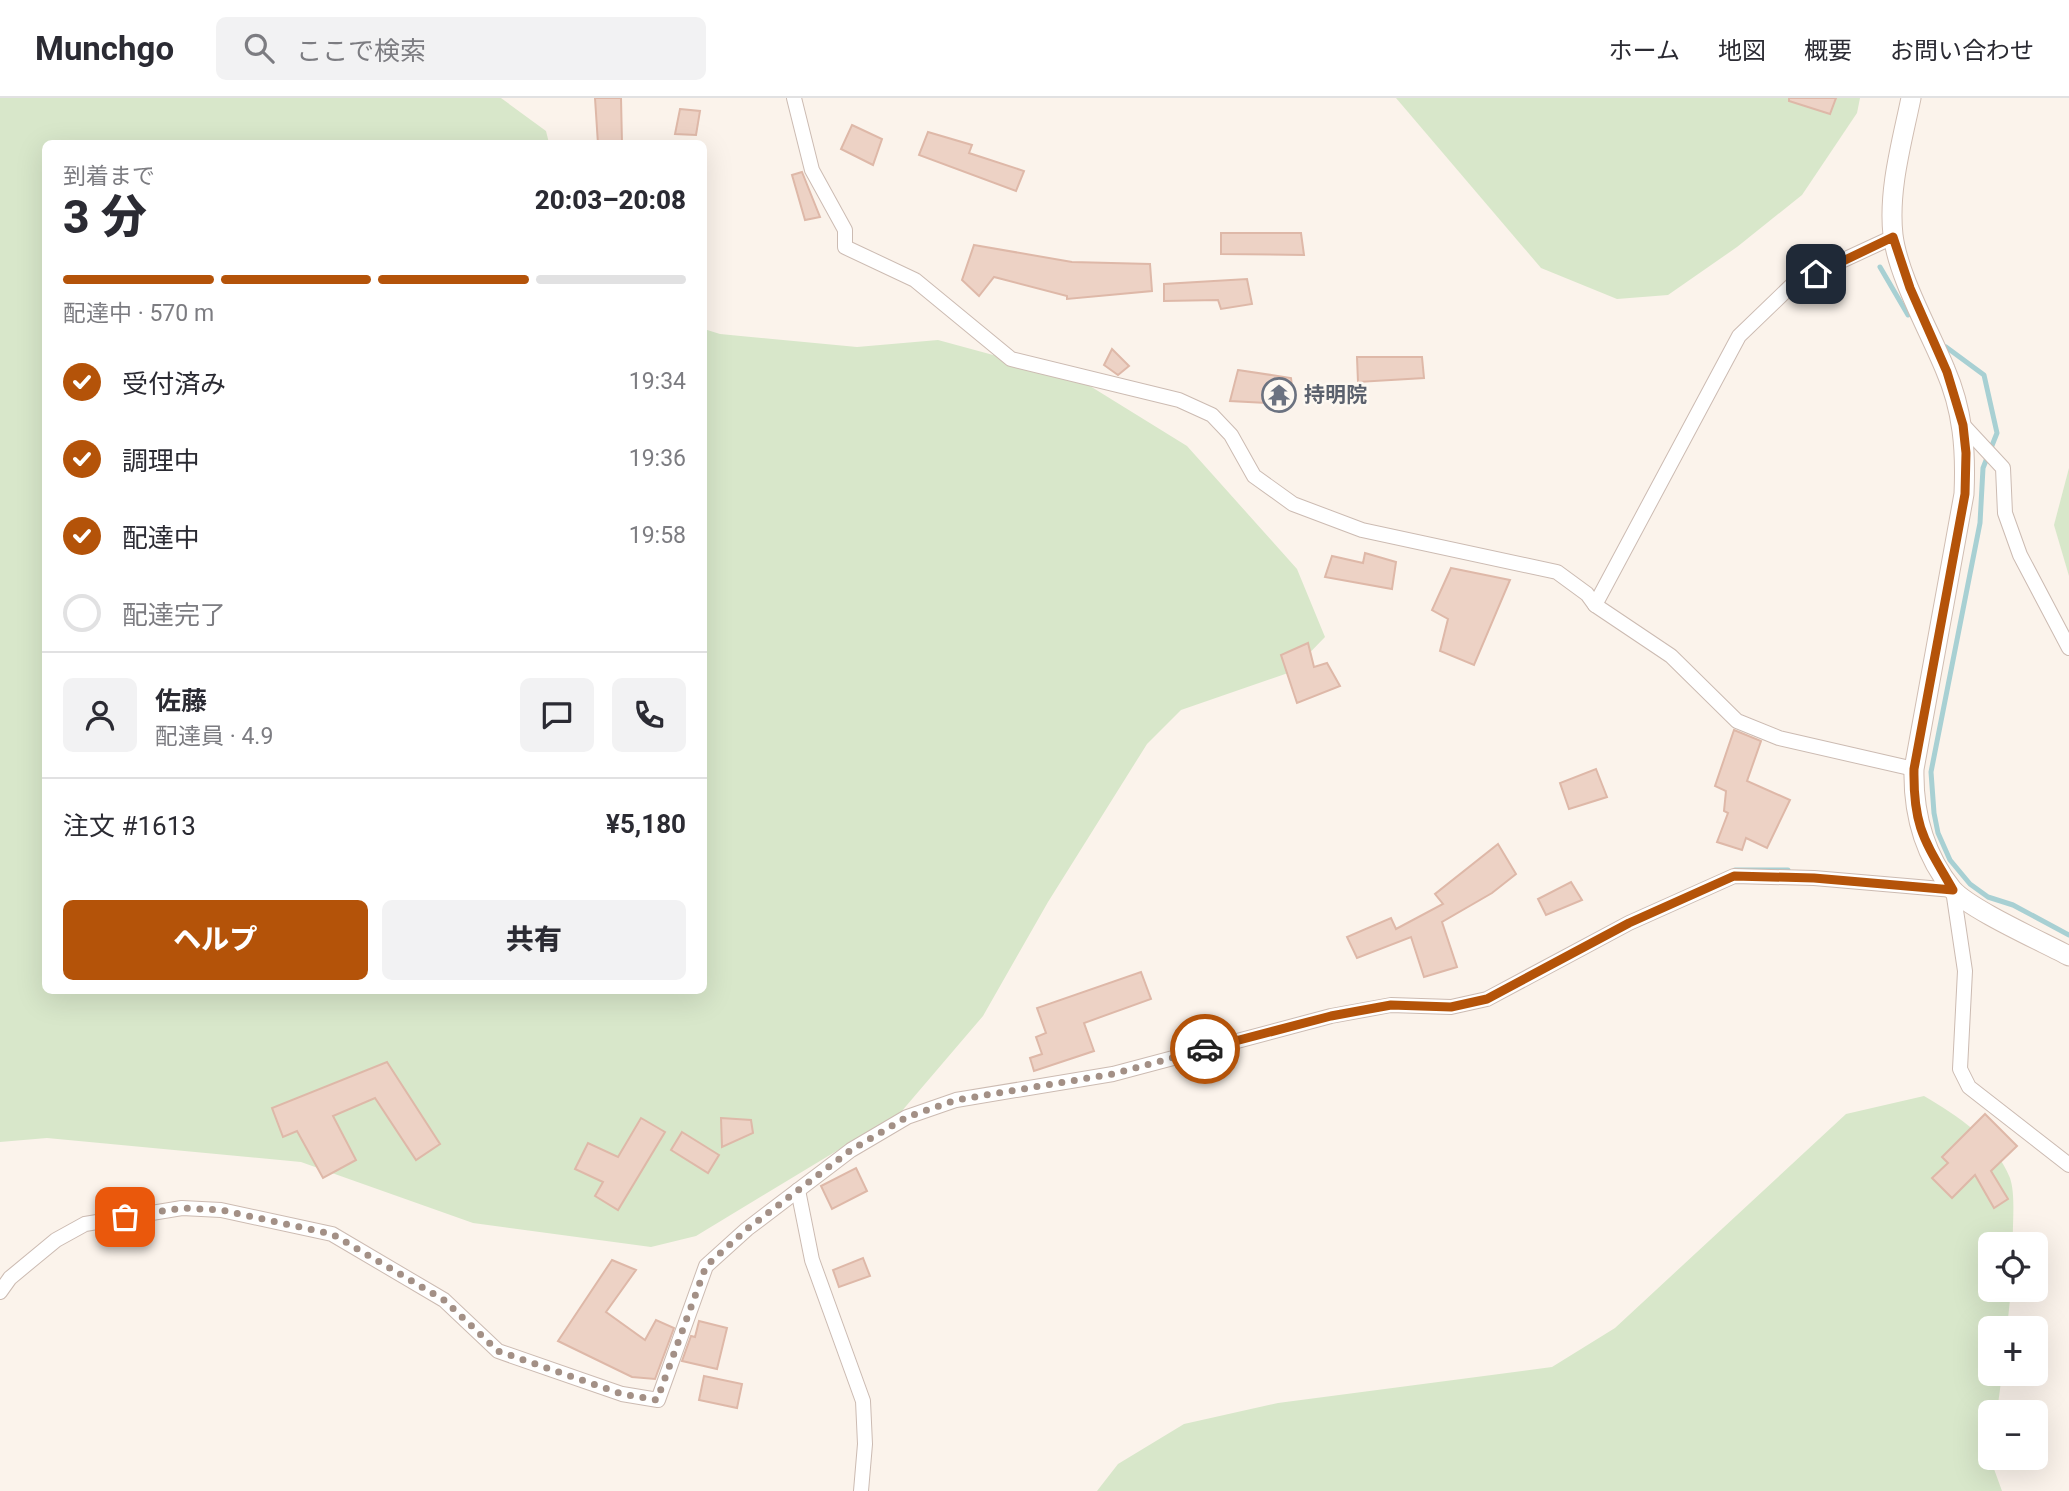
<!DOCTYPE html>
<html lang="ja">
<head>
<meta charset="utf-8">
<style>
  body { margin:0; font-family:Roboto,"Noto Sans JP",sans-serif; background:#f2f2f3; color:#2b2b33; height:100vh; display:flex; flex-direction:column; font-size:26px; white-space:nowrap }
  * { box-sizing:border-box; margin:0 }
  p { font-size:23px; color:#7c7c81 }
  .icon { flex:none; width:38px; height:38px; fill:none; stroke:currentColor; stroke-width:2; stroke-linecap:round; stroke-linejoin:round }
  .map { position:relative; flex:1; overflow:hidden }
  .details { position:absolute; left:42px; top:42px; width:665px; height:854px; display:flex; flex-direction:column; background:#fff; border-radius:10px; box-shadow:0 7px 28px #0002 }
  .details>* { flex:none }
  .tools { position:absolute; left:1978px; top:1134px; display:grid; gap:14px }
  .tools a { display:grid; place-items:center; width:70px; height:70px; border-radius:10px; background:#fff; box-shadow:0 7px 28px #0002; font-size:35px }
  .pin { position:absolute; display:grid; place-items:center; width:60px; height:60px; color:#fff; margin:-30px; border-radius:14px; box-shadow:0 4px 10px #0006 }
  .courier { position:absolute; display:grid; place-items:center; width:70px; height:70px; margin:-35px; border:5px solid #b45309; border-radius:50%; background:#fff; color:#222; box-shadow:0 2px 9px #0007 }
  .summary em { font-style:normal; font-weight:800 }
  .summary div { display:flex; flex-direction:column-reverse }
  .summary { display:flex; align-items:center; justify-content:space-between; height:119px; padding:0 21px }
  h1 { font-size:46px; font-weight:800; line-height:52px }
  .bar { display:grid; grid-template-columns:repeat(4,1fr); gap:10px 7px; align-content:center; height:84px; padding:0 21px }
  .bar i { height:9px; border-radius:5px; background:#e1e1e2 }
  .bar .active { background:#b45309 }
  .bar p { grid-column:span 4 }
  .line { display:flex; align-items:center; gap:18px; padding:0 21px; border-top:2px solid #e1e1e2 }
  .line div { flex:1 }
  .round { display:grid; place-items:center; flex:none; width:74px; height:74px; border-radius:10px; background:#f2f2f3 }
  ol { padding:0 21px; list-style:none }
  li { display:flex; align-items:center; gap:21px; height:77px }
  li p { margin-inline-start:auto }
  li .icon { padding:7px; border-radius:50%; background:#b45309; color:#fff; stroke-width:4 }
  li:last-child { color:#7c7c81 }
  li i { width:38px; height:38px; border:4px solid #e1e1e2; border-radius:50% }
  .primary-button { display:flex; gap:14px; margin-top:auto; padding:14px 21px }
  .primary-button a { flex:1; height:80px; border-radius:10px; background:#b45309; color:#fff; font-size:28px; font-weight:800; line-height:80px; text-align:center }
  .primary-button a+a { background:#f2f2f3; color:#2b2b33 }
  header { display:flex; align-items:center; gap:42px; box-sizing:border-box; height:98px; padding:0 35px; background:#fff; border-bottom:2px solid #e1e1e2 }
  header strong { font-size:33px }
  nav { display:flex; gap:38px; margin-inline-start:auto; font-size:24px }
  .search { width:490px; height:63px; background:#f2f2f3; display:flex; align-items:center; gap:18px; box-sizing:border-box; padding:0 24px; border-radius:10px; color:#7c7c81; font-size:26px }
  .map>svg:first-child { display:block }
  .green { fill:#d8e7ca }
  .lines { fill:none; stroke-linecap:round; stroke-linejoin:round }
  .stream { stroke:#a8d0d3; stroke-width:5 }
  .building { fill:#edd2c5; stroke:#deb8a8; stroke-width:2 }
  .street-casing { stroke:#ccbbb2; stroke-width:16 }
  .secondary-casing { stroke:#d0bdb2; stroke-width:21 }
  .street { stroke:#fff; stroke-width:14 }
  .secondary { stroke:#fff; stroke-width:19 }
  .done { stroke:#a39086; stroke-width:7; stroke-dasharray:0 12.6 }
  .route { stroke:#b45309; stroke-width:9 }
  .labels { text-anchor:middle; stroke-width:5; stroke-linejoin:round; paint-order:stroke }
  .worship-label { font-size:21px; font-weight:bold; fill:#5b616d; stroke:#fdf8f1; text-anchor:start }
</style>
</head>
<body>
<header>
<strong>Munchgo</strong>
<div class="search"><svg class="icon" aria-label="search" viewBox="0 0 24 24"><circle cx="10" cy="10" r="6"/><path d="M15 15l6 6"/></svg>ここで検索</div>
<nav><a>ホーム</a><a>地図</a><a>概要</a><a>お問い合わせ</a></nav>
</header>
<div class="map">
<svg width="2069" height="1393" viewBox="0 0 2069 1393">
  <rect width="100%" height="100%" fill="#fbf3eb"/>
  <g class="green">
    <path d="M 0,0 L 501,0 L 546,33 L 549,45 L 46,46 L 46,892 L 704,892 L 704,231 L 720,236 L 857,249 L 938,242 L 1077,280 L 1187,348 L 1297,471 L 1325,539 L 1291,574 L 1181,612 L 1147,646 L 1048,804 L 983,918 L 901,1014 L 696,1138 L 651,1149 L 473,1125 L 301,1064 L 47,1040 L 0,1044 Z"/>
    <path d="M 1396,0 L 1860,0 L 1857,15 L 1802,97 L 1737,149 L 1668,197 L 1617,201 L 1541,170 Z"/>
    <path d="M 2069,370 L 2069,478 L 2054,427 Z"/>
    <path d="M 1924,998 C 1958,1018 1995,1042 2010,1080 C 2016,1098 2012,1127 2013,1146 L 1990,1146 L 1990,1192 L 2011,1192 L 2007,1230 L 1990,1230 L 1990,1276 L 2002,1276 L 1997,1314 L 1990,1314 L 1990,1360 L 2002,1393 L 1097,1393 L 1118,1366 L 1184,1326 L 1278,1305 L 1552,1269 L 1615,1230 L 1846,1016 Z"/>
  </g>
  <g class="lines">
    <g class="stream">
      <path d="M 1880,169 L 1908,217"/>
      <path d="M 1946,249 L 1984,277 L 1997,335 L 1983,370 L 1980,425 L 1931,674 L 1934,715 L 1938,735 L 1950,762 L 1970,786 L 1988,799 L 2013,807 L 2069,837"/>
      <path d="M 1735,772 L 1788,772"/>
    </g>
  </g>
  <g class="building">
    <path d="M 595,0 L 621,0 L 622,46 L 598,46 Z"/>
    <path d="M 1789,0 L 1836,0 L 1830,16 L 1789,3 Z"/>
    <path d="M 680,11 L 700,13 L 696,37 L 675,36 Z"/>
    <path d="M 852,27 L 882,41 L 873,67 L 841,51 Z"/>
    <path d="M 928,34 L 972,47 L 969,55 L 1024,73 L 1016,93 L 919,57 Z"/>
    <path d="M 802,74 L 820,119 L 805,122 L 792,77 Z"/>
    <path d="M 1221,135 L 1301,135 L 1304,157 L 1221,156 Z"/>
    <path d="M 974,147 L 1072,164 L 1150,166 L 1152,193 L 1067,201 L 1067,198 L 994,179 L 979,198 L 962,182 Z"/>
    <path d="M 1247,181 L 1252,206 L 1221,211 L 1218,202 L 1164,203 L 1164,186 Z"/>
    <path d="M 1112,251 L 1129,268 L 1118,277 L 1104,267 Z"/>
    <path d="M 1357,259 L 1422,259 L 1424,280 L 1358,284 Z"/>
    <path d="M 1238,272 L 1291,280 L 1293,297 L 1285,297 L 1285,306 L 1230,303 Z"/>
    <path d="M 1365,455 L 1396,464 L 1392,491 L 1325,479 L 1332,458 L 1363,465 Z"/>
    <path d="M 1451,470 L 1510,482 L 1474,567 L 1440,553 L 1448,521 L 1432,512 Z"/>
    <path d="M 1308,545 L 1314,569 L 1327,565 L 1340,588 L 1297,605 L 1281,557 Z"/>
    <path d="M 1734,632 L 1761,643 L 1747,683 L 1790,702 L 1767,750 L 1746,740 L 1742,752 L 1717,744 L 1728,715 L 1724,713 L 1726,693 L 1715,688 Z"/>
    <path d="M 1596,671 L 1607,699 L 1569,711 L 1560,685 Z"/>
    <path d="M 1498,746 L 1516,776 L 1492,795 L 1442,824 L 1457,869 L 1424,879 L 1411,839 L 1357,860 L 1347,839 L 1391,820 L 1396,831 L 1443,806 L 1435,796 Z"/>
    <path d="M 1571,784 L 1582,802 L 1546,817 L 1538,801 Z"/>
    <path d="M 1141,874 L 1151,901 L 1084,925 L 1094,953 L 1034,973 L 1030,960 L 1042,956 L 1036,939 L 1046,935 L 1037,910 Z"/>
    <path d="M 387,964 L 440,1046 L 416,1062 L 375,1000 L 333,1018 L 356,1062 L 323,1080 L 297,1033 L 283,1039 L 272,1010 Z"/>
    <path d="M 1985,1016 L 2017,1048 L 1991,1073 L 2008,1101 L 1994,1110 L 1975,1077 L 1952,1100 L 1932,1080 L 1948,1065 L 1942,1059 Z"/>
    <path d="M 641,1020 L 665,1034 L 618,1112 L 595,1098 L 603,1084 L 575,1071 L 588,1045 L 618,1059 Z"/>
    <path d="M 721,1020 L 751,1022 L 753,1035 L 722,1049 Z"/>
    <path d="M 682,1034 L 719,1057 L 708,1075 L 671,1052 Z"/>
    <path d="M 856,1070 L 867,1093 L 832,1111 L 821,1088 Z"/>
    <path d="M 863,1160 L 870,1178 L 839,1189 L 833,1172 Z"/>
    <path d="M 612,1162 L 636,1172 L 606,1214 L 645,1242 L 656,1222 L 674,1230 L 655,1281 L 632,1279 L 558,1243 Z"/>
    <path d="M 699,1223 L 727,1230 L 717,1271 L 682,1263 L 691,1238 L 695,1239 Z"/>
    <path d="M 704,1278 L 742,1286 L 737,1310 L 699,1302 Z"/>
  </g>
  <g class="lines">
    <g class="street-casing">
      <g id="street">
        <path d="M 794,0 L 812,72 L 845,132 L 845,149 L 915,182 L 1011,261 L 1179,302 L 1212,317 L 1231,337 L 1254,378 L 1293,406 L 1362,432 L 1557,474 L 1587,496 L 1595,507 L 1671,558 L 1737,623 L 1779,640 L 1914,671"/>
        <path d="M 1963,327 L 2003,370 L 2005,415 L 2020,457 L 2069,550"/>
        <path d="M 1595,507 L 1739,238 L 1794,185 L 1893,139"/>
        <path d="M 798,1092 L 812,1162 L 863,1303 L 865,1346 L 861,1393"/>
        <path d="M 0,1194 L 10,1180 L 56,1142 L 85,1126 L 182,1110 L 221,1112 L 332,1136 L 444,1202 L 498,1253 L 622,1296 L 658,1302 L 706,1168 L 747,1131 L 851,1052 L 907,1019 L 956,1002 L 1113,976 L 1331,918 L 1391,907 L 1451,909 L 1487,901 L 1629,825 L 1734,778 L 1814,780 L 1953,792 L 1965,873 L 1960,971 L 1969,989 L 2069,1067"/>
      </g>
    </g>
    <g class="secondary-casing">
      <path id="secondary" d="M 1911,0 C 1902,44 1888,92 1893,137 C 1898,178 1929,232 1945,271 C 1963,312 1966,352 1964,396 L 1914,671 C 1913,715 1924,756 1952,791 C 1969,811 2043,844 2069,858"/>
    </g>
    <use href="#street" class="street"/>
    <use href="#secondary" class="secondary"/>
  </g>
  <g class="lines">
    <path class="done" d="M 125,1119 L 182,1110 L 221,1112 L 332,1136 L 444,1202 L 498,1253 L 622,1296 L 657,1302 L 706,1168 L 747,1131 L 851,1052 L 907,1019 L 956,1002 L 1113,976 L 1205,951"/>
    <path class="route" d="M 1205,951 L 1331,918 L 1391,907 L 1451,909 L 1487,901 L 1629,825 L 1734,778 L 1814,780 L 1953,792 C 1925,743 1913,730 1914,671 L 1965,396 L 1966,355 L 1963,327 L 1947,274 L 1910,190 L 1893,139 L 1816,176"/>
  </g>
  <defs>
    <g id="temple-ring" transform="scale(1.75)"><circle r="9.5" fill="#fdf8f1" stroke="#6b7280" stroke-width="1.5"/><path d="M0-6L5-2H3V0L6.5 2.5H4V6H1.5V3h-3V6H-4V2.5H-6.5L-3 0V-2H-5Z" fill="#6b7280"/></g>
  </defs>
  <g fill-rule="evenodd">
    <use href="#temple-ring" x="1279" y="297"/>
  </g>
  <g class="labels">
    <g class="worship-label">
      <text x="1304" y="304">持明院</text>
    </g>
  </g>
</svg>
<div class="tools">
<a><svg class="icon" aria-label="locate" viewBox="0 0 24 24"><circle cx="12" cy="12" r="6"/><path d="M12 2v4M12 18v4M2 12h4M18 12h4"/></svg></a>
<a>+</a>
<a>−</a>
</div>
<div class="pin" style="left:125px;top:1119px;background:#ea580c"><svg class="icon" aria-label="bag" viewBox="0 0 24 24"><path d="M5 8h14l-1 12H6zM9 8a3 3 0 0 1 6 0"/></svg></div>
<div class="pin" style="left:1816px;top:176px;background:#1f2937"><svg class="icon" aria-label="home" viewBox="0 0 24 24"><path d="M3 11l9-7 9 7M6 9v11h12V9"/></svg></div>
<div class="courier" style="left:1205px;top:951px"><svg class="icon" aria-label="car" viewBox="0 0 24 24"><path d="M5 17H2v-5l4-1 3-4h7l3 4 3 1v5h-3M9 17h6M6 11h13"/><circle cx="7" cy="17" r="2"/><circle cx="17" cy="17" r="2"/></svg></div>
<section class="details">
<div class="summary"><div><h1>3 分</h1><p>到着まで</p></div><em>20:03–20:08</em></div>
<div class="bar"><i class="active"></i><i class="active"></i><i class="active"></i><i></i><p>配達中 · 570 m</p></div>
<ol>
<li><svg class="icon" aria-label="check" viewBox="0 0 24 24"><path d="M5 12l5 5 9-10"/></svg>受付済み<p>19:34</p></li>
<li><svg class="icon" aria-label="check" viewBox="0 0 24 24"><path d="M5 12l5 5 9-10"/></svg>調理中<p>19:36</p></li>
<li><svg class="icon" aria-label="check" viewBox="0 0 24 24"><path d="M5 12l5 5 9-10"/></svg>配達中<p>19:58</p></li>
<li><i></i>配達完了</li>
</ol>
<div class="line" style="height:126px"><a class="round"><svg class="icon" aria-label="person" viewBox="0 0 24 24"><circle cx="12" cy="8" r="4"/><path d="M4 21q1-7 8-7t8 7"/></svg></a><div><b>佐藤</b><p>配達員 · 4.9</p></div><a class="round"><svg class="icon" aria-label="chat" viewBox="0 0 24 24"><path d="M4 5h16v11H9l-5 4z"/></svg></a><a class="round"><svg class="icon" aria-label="phone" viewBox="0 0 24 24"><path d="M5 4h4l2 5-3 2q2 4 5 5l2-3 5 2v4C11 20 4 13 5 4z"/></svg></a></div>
<div class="line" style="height:91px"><div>注文 #1613</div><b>¥5,180</b></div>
<div class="primary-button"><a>ヘルプ</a><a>共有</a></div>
</section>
</div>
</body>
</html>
